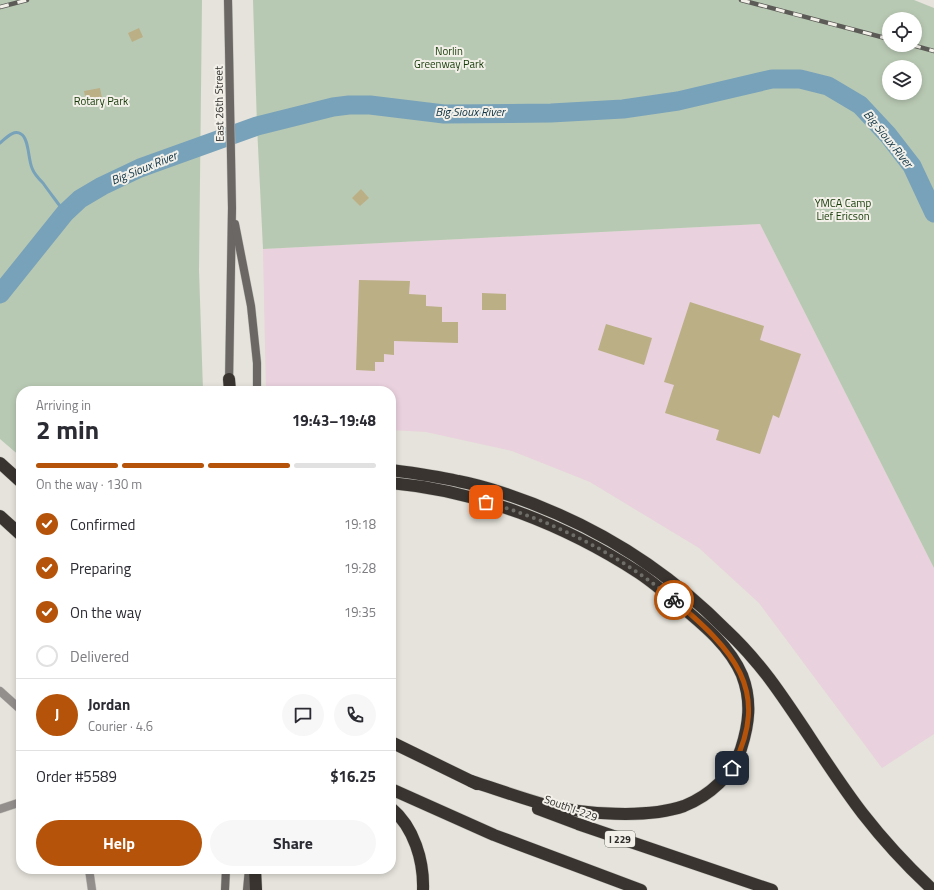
<!DOCTYPE html>
<html lang="en">
<head>
<meta charset="utf-8">
<style>
  body { margin:0; font-family:"Titillium Web",sans-serif; background:#f7f7f7; color:#2b2b33; height:100vh; display:flex; flex-direction:column; font-size:15px; white-space:nowrap }
  * { box-sizing:border-box; margin:0 }
  p { font-size:13px; color:#7c7c81 }
  .icon { flex:none; width:22px; height:22px; fill:none; stroke:currentColor; stroke-width:2; stroke-linecap:round; stroke-linejoin:round }
  .map { position:relative; flex:1; overflow:hidden }
  .details { position:absolute; left:16px; top:386px; width:380px; height:488px; display:flex; flex-direction:column; background:#fff; border-radius:16px; box-shadow:0 2px 6px #0003 }
  .details>* { flex:none }
  .buttons { position:absolute; left:882px; top:12px; display:grid; gap:8px }
  .buttons a { display:grid; place-items:center; width:40px; height:40px; border-radius:50%; background:#fff; box-shadow:0 2px 6px #0003; font-size:20px }
  .pin { position:absolute; display:grid; place-items:center; width:34px; height:34px; color:#fff; margin:-17px; border-radius:8px; box-shadow:0 2px 6px #0006 }
  .courier { position:absolute; display:grid; place-items:center; width:40px; height:40px; margin:-20px; border:3px solid #b45309; border-radius:50%; background:#fff; color:#222; box-shadow:0 1px 5px #0007 }
  .headline em { font-style:normal; font-weight:700 }
  .headline div { display:flex; flex-direction:column-reverse }
  .headline { display:flex; align-items:center; justify-content:space-between; height:68px; padding:0 20px }
  h1 { font-size:26px; font-weight:700; line-height:30px }
  .bar { display:grid; grid-template-columns:repeat(4,1fr); gap:6px 4px; align-content:center; height:48px; padding:0 20px }
  .bar i { height:5px; border-radius:3px; background:#e1e1e2 }
  .bar .current { background:#b45309 }
  .bar p { grid-column:span 4 }
  .line { display:flex; align-items:center; gap:10px; padding:0 20px; border-top:1px solid #e1e1e2 }
  .line div { flex:1 }
  .round { display:grid; place-items:center; flex:none; width:42px; height:42px; border-radius:21px; background:#f7f7f7 }
  ol { padding:0 20px; list-style:none }
  li { display:flex; align-items:center; gap:12px; height:44px }
  li p { margin-inline-start:auto }
  li .icon { padding:4px; border-radius:50%; background:#b45309; color:#fff; stroke-width:4 }
  li:last-child { color:#7c7c81 }
  li i { width:22px; height:22px; border:2px solid #e1e1e2; border-radius:50% }
  .button { display:flex; gap:8px; margin-top:auto; padding:8px 20px }
  .button a { flex:1; height:46px; border-radius:24px; background:#b45309; color:#fff; font-size:16px; font-weight:700; line-height:46px; text-align:center }
  .button a+a { background:#f7f7f7; color:#2b2b33 }
  .map>svg:first-child { display:block }
  .commercial { fill:#e9d1dd }
  .green { fill:#b8c9b3; fill-rule:evenodd }
  .lines { fill:none; stroke-linecap:round; stroke-linejoin:round }
  .stream { stroke:#78a2ba; stroke-width:3 }
  .river { stroke:#78a2ba; stroke-width:19 }
  .building { fill:#bbaf86 }
  .minor-casing { stroke:#c0bfb8; stroke-width:9 }
  .secondary-casing { stroke:#c0bfb8; stroke-width:9 }
  .motorway-casing { stroke:#c0bfb8; stroke-width:13 }
  .minor { stroke:#928f8d; stroke-width:8 }
  .secondary { stroke:#6b6764; stroke-width:8 }
  .motorway { stroke:#393430; stroke-width:12 }
  .rail-casing { stroke:#5c5b57; stroke-width:4.5 }
  .rail { stroke:#f2f0e9; stroke-width:3; stroke-dasharray:9; stroke-linecap:butt }
  .done { stroke:#6e6d68; stroke-width:4; stroke-dasharray:0 7.2 }
  .route { stroke:#b45309; stroke-width:5 }
  .labels { text-anchor:middle; stroke-width:4; stroke-linejoin:round; paint-order:stroke }
  .shield { fill:#f2f0e9; stroke:#696863; stroke-width:1 }
  .shield-label { font-size:10px; font-weight:bold; fill:#2e2d2a }
  .park-label { font-size:11px; fill:#163a07; stroke:#f2f0e9 }
  .street-label { font-size:11px; fill:#2e2d2a; stroke:#f2f0e9 }
  .water-label { font-size:12px; font-style:italic; fill:#0e3345; stroke:#f2f0e9 }
</style>
</head>
<body>
<div class="map">
<svg width="934" height="890" viewBox="0 0 934 890">
  <rect width="100%" height="100%" fill="#e5e3db"/>
  <path class="commercial" d="M 760,224 L 934,568 L 934,734 L 882,768 L 759,603 L 699,548 L 590,482 L 512,451 L 426,432 L 391,430 L 391,391 L 266,391 L 263,249 Z"/>
  <g class="green">
    <path d="M 0,0 L 202,0 L 199,270 L 203,391 L 21,391 L 21,457 L 0,439 Z"/>
    <path d="M 253,0 L 914,0 L 934,8 L 934,568 L 760,224 L 263,249 L 257,126 ZM 889,19 L 915,19 L 915,45 L 889,45 ZM 889,67 L 915,67 L 915,93 L 889,93 Z"/>
  </g>
  <g class="lines">
    <path class="stream" d="M 0,143 C 6,138 14,129 21,134 C 29,138 28,159 32,168 C 34,174 39,179 43,183 C 50,193 58,203 65,213"/>
    <path class="river" d="M 0,294 L 65,213 L 80,199 L 102,186 L 140,168 L 257,126 L 333,107 L 349,105 L 370,105 L 444,114 L 551,113 L 623,109 L 678,101 L 772,79 L 800,79 L 828,86 L 860,105 L 888,135 L 912,166 L 934,213"/>
  </g>
  <g class="building">
    <path d="M 139,28 L 143,37 L 132,42 L 128,33 Z"/>
    <path d="M 100,88 L 102,98 L 86,101 L 84,91 Z"/>
    <path d="M 361,189 L 369,198 L 360,206 L 352,198 Z"/>
    <path d="M 359,280 L 410,281 L 409,294 L 426,295 L 426,306 L 442,307 L 442,322 L 458,322 L 458,343 L 394,341 L 394,355 L 384,354 L 384,362 L 375,362 L 375,371 L 356,370 Z"/>
    <path d="M 482,293 L 506,294 L 506,310 L 482,310 Z"/>
    <path d="M 690,302 L 764,326 L 760,340 L 801,354 L 779,418 L 773,415 L 760,454 L 716,440 L 719,430 L 665,413 L 674,385 L 664,382 Z"/>
    <path d="M 606,324 L 652,338 L 644,365 L 598,350 Z"/>
  </g>
  <g class="lines">
    <g class="minor-casing">
      <g id="minor">
        <path d="M 0,691 L 21,710"/>
        <path d="M 0,809 L 21,802"/>
        <path d="M 89,869 L 92,890"/>
      </g>
    </g>
    <g class="secondary-casing">
      <g id="secondary">
        <path d="M 228,0 L 229,49 L 232,208 L 229,383"/>
        <path d="M 235,224 L 251,306 L 257,363 L 257,391"/>
        <path d="M 225,890 L 226,869"/>
        <path d="M 247,890 L 249,869"/>
      </g>
    </g>
    <g class="motorway-casing">
      <g id="motorway">
        <path d="M 229,379 L 230,391"/>
        <path d="M 0,463 L 21,482"/>
        <path d="M 391,470 C 414,473 436,476 458,481 C 474,484 491,489 506,494 C 590,522 665,568 726,630 C 742,645 756,661 769,678 C 802,722 829,770 863,814 C 884,841 907,866 933,890"/>
        <path d="M 391,483 C 479,491 565,525 639,573 C 654,583 668,595 682,607 C 705,626 730,647 742,675 C 752,701 749,724 741,749 C 733,775 709,796 684,806 C 647,819 583,814 546,805 C 521,798 496,789 471,781"/>
        <path d="M 0,516 L 21,535"/>
        <path d="M 391,742 L 477,784"/>
        <path d="M 391,789 L 494,835 L 641,890"/>
        <path d="M 391,808 C 414,827 424,861 423,890"/>
        <path d="M 538,809 L 578,824 L 772,890"/>
        <path d="M 255,869 L 256,890"/>
      </g>
    </g>
    <use href="#minor" class="minor"/>
    <use href="#secondary" class="secondary"/>
    <use href="#motorway" class="motorway"/>
    <g class="rail-casing">
      <g id="rail">
        <path d="M 741,0 L 889,39"/>
        <path d="M 0,7 L 27,0"/>
        <path d="M 912,45 L 934,51"/>
      </g>
    </g>
    <use href="#rail" class="rail"/>
  </g>
  <g class="lines">
    <path class="done" d="M 486,502 C 554,521 620,555 674,600"/>
    <path class="route" d="M 674,600 C 732,649 773,690 732,768"/>
  </g>
  <g class="labels">
    <rect class="shield" x="605" y="831" width="30" height="16" rx="3"/>
    <g class="shield-label">
      <text x="620" y="843">I 229</text>
    </g>
    <g class="park-label">
      <text x="449" y="55">Norlin<tspan x="449" dy="13">Greenway Park</tspan></text>
      <text x="101" y="105">Rotary Park</text>
      <text x="843" y="207">YMCA Camp<tspan x="843" dy="13">Lief Ericson</tspan></text>
    </g>
    <g class="street-label">
      <text transform="translate(219 104) rotate(-91)" y="4">East 26th Street</text>
      <text transform="translate(571 808) rotate(20)" y="4">South I-229</text>
    </g>
    <g class="water-label">
      <text x="470" y="116">Big Sioux River</text>
      <text transform="translate(888 139) rotate(51)" y="4">Big Sioux River</text>
      <text transform="translate(144 168) rotate(-22)" y="4">Big Sioux River</text>
    </g>
  </g>
</svg>
<div class="buttons">
<a><svg class="icon" aria-label="locate" viewBox="0 0 24 24"><circle cx="12" cy="12" r="6"/><path d="M12 2v4M12 18v4M2 12h4M18 12h4"/></svg></a>
<a><svg class="icon" aria-label="layers" viewBox="0 0 24 24"><path d="M12 4l9 5-9 5-9-5zM3 14l9 5 9-5"/></svg></a>
</div>
<div class="pin" style="left:486px;top:502px;background:#ea580c"><svg class="icon" aria-label="bag" viewBox="0 0 24 24"><path d="M5 8h14l-1 12H6zM9 8a3 3 0 0 1 6 0"/></svg></div>
<div class="pin" style="left:732px;top:768px;background:#1f2937"><svg class="icon" aria-label="home" viewBox="0 0 24 24"><path d="M3 11l9-7 9 7M6 9v11h12V9"/></svg></div>
<div class="courier" style="left:674px;top:600px"><svg class="icon" aria-label="bike" viewBox="0 0 24 24"><circle cx="6" cy="16" r="4"/><circle cx="18" cy="16" r="4"/><path d="M6 16l4-8h5l3 8M10 8l3 8H6M13 5h3"/></svg></div>
<section class="details">
<div class="headline"><div><h1>2 min</h1><p>Arriving in</p></div><em>19:43–19:48</em></div>
<div class="bar"><i class="current"></i><i class="current"></i><i class="current"></i><i></i><p>On the way · 130 m</p></div>
<ol>
<li><svg class="icon" aria-label="check" viewBox="0 0 24 24"><path d="M5 12l5 5 9-10"/></svg>Confirmed<p>19:18</p></li>
<li><svg class="icon" aria-label="check" viewBox="0 0 24 24"><path d="M5 12l5 5 9-10"/></svg>Preparing<p>19:28</p></li>
<li><svg class="icon" aria-label="check" viewBox="0 0 24 24"><path d="M5 12l5 5 9-10"/></svg>On the way<p>19:35</p></li>
<li><i></i>Delivered</li>
</ol>
<div class="line" style="height:72px"><b class="round" style="background:#b45309;color:#fff">J</b><div><b>Jordan</b><p>Courier · 4.6</p></div><a class="round"><svg class="icon" aria-label="chat" viewBox="0 0 24 24"><path d="M4 5h16v11H9l-5 4z"/></svg></a><a class="round"><svg class="icon" aria-label="phone" viewBox="0 0 24 24"><path d="M5 4h4l2 5-3 2q2 4 5 5l2-3 5 2v4C11 20 4 13 5 4z"/></svg></a></div>
<div class="line" style="height:52px"><div>Order #5589</div><b>$16.25</b></div>
<div class="button"><a>Help</a><a>Share</a></div>
</section>
</div>
</body>
</html>
